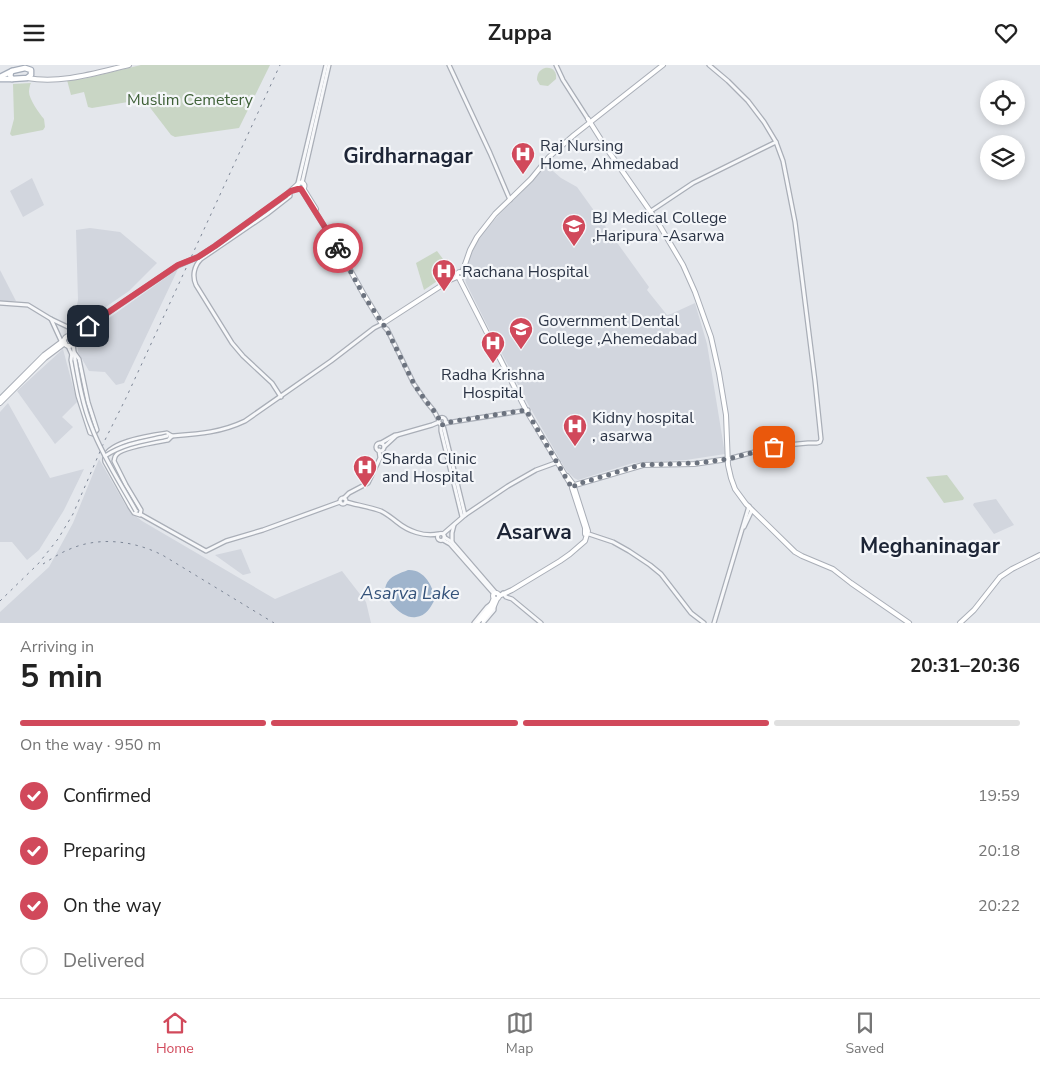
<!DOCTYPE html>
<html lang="en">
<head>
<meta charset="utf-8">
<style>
  body { margin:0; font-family:"Nunito Sans",sans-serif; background:#f2f2f2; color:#222; height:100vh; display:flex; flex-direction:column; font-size:19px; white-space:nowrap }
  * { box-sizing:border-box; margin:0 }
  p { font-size:16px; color:#767676 }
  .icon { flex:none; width:28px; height:28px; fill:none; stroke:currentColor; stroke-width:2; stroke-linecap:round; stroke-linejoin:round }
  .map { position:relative; height:558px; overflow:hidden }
  .details { display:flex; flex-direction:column; background:#fff; flex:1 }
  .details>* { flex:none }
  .fabs { position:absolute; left:980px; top:15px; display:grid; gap:10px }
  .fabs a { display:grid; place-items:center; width:45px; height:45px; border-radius:50%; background:#fff; box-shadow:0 2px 8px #0003; font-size:25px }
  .pin { position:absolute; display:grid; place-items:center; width:42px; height:42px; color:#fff; margin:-21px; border-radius:10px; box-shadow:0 2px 8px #0006 }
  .courier { position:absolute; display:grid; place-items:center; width:50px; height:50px; margin:-25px; border:4px solid #d1495b; border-radius:50%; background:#fff; color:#222; box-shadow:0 1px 6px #0007 }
  .overview em { font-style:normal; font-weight:700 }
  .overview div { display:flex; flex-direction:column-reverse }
  .overview { display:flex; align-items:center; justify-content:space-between; height:85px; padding:0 20px }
  h1 { font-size:32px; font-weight:700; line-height:38px }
  .bar { display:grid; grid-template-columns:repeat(4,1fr); gap:8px 5px; align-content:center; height:60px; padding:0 20px }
  .bar i { height:6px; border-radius:4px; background:#e0e0e0 }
  .bar .current { background:#d1495b }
  .bar p { grid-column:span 4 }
  ol { padding:0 20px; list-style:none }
  li { display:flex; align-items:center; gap:15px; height:55px }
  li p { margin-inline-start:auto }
  li .icon { padding:5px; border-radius:50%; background:#d1495b; color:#fff; stroke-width:4 }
  li:last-child { color:#767676 }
  li i { width:28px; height:28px; border:2px solid #e0e0e0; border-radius:50% }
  header { display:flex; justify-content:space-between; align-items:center; height:65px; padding:0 20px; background:#fff; font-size:22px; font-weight:700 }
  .tabs { display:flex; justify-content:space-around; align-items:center; height:70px; border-top:1px solid #e0e0e0; background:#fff; font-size:14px; color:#767676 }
  .tabs a { display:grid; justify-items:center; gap:2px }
  .tabs .current { color:#d1495b }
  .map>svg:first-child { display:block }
  .built { fill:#d2d6de }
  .green { fill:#c9d6c5 }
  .water { fill:#9fb4cc }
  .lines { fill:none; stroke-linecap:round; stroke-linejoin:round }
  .tertiary-casing { stroke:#a9aeb7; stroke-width:5.5 }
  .secondary-casing { stroke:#a9aeb7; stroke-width:6 }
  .primary-casing { stroke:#a3abb8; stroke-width:7 }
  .tertiary { stroke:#f7f8fa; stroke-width:3 }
  .secondary { stroke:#fff; stroke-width:4 }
  .primary { stroke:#fff; stroke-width:4.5 }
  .rail { stroke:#7d8696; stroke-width:1; stroke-dasharray:2.5 5; stroke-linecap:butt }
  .tertiary-bridge-casing { stroke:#a9aeb7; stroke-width:5.5; stroke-linecap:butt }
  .secondary-bridge-casing { stroke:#a9aeb7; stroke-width:6; stroke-linecap:butt }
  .tertiary-bridge { stroke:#f7f8fa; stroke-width:3 }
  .secondary-bridge { stroke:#fff; stroke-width:4 }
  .done { stroke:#6c737f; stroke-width:5; stroke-dasharray:0 9 }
  .route { stroke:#d1495b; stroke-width:6 }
  .labels { text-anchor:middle; stroke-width:4.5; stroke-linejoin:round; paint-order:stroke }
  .park-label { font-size:16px; fill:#3f6138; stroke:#f4f6f9 }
  .poi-label { font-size:16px; fill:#2b3445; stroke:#f4f6f9; text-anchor:start }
  .water-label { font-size:18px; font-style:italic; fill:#34527a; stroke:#f4f6f9 }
  .district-label { font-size:21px; font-weight:bold; fill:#1d2536; stroke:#f4f6f9 }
</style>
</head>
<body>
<header><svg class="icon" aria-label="menu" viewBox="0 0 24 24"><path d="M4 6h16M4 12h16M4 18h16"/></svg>Zuppa<svg class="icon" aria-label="heart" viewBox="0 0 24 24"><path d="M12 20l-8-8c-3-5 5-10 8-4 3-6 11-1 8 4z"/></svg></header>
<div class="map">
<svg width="1040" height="558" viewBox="0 0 1040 558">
  <rect width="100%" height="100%" fill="#e4e7ec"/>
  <g class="built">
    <path d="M 544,100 L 546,100 L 561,113 L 577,122 L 649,222 L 647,225 L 667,250 L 671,249 L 695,238 L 707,279 L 725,389 L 686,395 L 633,398 L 578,415 L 574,413 L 566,405 L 528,339 L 486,258 L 466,218 L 464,208 L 471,188 L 479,172 Z"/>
    <path d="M 32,113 L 44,140 L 23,152 L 10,126 Z"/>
    <path d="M 90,163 L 120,167 L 157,198 L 129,226 L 94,250 L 73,259 L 78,235 L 76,165 Z"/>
    <path d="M 178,204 L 124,318 L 116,320 L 105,307 L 89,306 L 78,287 L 78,275 Z"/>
    <path d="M 0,205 L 16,236 L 0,236 Z"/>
    <path d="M 63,284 L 77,337 L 62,352 L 73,362 L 55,379 L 17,326 Z"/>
    <path d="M 8,338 L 50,413 L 84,404 L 64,445 L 39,485 L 27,495 L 12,477 L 0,477 L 0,347 Z"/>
    <path d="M 99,394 L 126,441 L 133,449 L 142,456 L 275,534 L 342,506 L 366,537 L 371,558 L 0,558 L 0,547 L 49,502 L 73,458 Z"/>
    <path d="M 996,434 L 1014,460 L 994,469 L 973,440 L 974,438 Z"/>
    <path d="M 241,484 L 251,508 L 243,510 L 215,490 Z"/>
  </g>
  <g class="green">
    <path d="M 141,0 L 270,0 L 239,63 L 175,72 L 171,70 L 145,36 L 140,35 L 92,43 L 88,42 L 84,27 L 71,30 L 67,15 L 83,14 Z"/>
    <path d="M 545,3 C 553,2 557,7 556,14 L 548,21 L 540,20 L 537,15 C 537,9 539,5 545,3 Z"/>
    <path d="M 31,18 C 30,19 29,25 29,27 C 29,34 39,48 44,54 L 45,62 L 43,65 L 12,71 L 10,69 L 14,54 L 13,19 Z"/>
    <path d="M 437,186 L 452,206 L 424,225 L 416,198 Z"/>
    <path d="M 947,410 L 964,433 L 963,435 L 944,438 L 926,412 Z"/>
  </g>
  <path class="water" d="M 408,505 C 424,504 433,521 435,534 C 431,542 426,551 416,552 C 403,555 381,533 386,520 C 389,511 401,508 408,505 Z"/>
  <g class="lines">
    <g class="tertiary-casing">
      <g id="tertiary">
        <path d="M 449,0 L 490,88 L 510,135"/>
        <path d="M 556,0 L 563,15 L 588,54"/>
        <path d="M 709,0 L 728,16 L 748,36 L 764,57 L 776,77 L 783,96 L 795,157 L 815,316 L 821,374 L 820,377 L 817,378 L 808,378 L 776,381 L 728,394"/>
        <path d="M 298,118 L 326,0"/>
        <path d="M 302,118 L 329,0"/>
        <path d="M 651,146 L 693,118 L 776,77"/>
        <path d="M 0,238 L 28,240 L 51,254 L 70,263 L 75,270"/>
        <path d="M 51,254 L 62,278"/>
        <path d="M 387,264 L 414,319 L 425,335 L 434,346 L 439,355"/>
        <path d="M 73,278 L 75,295"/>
        <path d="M 68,281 L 72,290"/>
        <path d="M 72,288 L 71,295 L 78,331 L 90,368 L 93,369 L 97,365 L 88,337 L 79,294 L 74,287"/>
        <path d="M 281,332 L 272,318 L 243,291 L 232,278 L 196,220 C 192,211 194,201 201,194 L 267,149 L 290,131 L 290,127"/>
        <circle cx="442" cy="356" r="3.5"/>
        <path d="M 446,358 L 528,345"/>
        <path d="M 441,359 L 441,366 L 462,452"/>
        <path d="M 443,360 L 465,450"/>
        <path d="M 167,368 L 172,371 L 168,375 C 157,377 124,382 117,389 C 114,392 115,393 114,396 L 126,420 L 141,445 L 140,450 L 134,448 L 130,442 L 105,397 C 100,377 153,370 167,368 Z"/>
        <path d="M 170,371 C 197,369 220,368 245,356 L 331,296 L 374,263 L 382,259 L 387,265"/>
        <path d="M 381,378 L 395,370 L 397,370"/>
        <circle cx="380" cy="382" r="4"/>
        <path d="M 384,382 L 397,370 L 432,360 L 439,357"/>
        <path d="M 344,433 L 349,428 L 368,418 L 380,393 L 379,385"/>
        <circle cx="343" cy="436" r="3"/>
        <path d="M 346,437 C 357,440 370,442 381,446 C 387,449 392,453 397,457 C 408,466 424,472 438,469"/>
        <path d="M 140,449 L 206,486 L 226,476 L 263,465 L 340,437"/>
        <path d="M 744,462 L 752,445"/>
        <path d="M 586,468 L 613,477 L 629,486 L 650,500 L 661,509 L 691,548 L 704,558"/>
        <circle cx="441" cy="472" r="3.5"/>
        <path d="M 443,469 L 465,450 L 508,421 L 536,405 L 558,397"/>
        <path d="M 444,472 L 452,477 L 496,528"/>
        <path d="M 443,475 L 450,479 L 494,529"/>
        <path d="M 452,477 L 452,468 L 454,460"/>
        <path d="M 503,528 L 506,532 L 512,534 L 541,558"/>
        <path d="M 474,558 L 487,542 L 491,539"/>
        <path d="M 483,558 L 494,545 L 494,542"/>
        <path d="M 714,558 L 749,441"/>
      </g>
    </g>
    <g class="secondary-casing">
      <g id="secondary">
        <path d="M 27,13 C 61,19 95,8 129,0"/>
        <path d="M 588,54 L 607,84 L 657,156 L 683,200 L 695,227 L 711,272 L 719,308 L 726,350 L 728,400 L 731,413 L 735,424 L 746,439 L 795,487 L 802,491 L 833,504 L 851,518 L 909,558"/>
        <circle cx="301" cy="121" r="3.5"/>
        <path d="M 303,123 L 316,144"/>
        <path d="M 301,124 L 339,185 L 363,228 L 382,259 L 450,215 L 457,212"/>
        <path d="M 286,130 L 297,120"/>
        <circle cx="460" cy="210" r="3"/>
        <path d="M 462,208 L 470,185 L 477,172 L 495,149 L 531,114 L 549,92 L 574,70 L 663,0"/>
        <path d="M 459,213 L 526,345 L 571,420"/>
        <path d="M 70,271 L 94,257"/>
        <circle cx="69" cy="276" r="5"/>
        <path d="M 73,274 L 85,265 L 88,261"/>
        <path d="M 0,334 L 44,290 L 64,275"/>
        <path d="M 0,338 L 45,293 L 65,278"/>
        <path d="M 567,411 L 573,419"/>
        <path d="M 575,420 L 643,400 L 694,399 L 728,394"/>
        <path d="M 572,423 L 585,463 L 585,469"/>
        <circle cx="496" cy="531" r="3"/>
        <path d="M 499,531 L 512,525 L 560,496 L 570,489 L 585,476 L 588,466 L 574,422"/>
        <path d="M 483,555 L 494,541 L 497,534"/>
        <path d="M 477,558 L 490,542 L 494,533"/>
        <path d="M 960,558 L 974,545 L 1000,512 L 1012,504 L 1040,490"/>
      </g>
    </g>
    <g class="primary-casing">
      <g id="primary">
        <path d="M 25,3 L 31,5 L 31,10 L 27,13 L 12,14 L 10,10 L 12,6 Z"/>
        <path d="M 0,12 L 12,6"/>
        <path d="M 0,14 L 12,14"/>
      </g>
    </g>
    <use href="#tertiary" class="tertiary"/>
    <use href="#secondary" class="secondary"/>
    <use href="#primary" class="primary"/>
    <g class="rail">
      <path d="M 43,499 C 51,494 60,488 70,484 C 100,471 136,476 164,491 L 274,558"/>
      <path d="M 0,536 L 38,499 L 58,474 L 73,449 L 105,375 L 126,333 L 280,0"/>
    </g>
    <g class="tertiary-bridge-casing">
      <g id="tertiary-bridge">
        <path d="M 75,295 C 79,318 83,341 92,363 C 103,392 121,419 136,446"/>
        <path d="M 105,391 C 125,378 145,376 167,371"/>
      </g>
    </g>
    <g class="secondary-bridge-casing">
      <path id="secondary-bridge" d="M 94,257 L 177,201 L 198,192 L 215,181 L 286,130"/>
    </g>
    <use href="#tertiary-bridge" class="tertiary-bridge"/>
    <use href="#secondary-bridge" class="secondary-bridge"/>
  </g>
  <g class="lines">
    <path class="done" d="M 338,183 L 364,231 L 387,265 L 414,319 L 425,335 L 434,346 L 438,351 L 440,359 L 443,360 L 446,358 L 455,356 L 526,345 L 572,423 L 574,423 L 575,420 L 640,400 L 698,398 L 728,394 L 774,382"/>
    <path class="route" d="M 88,261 L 178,200 L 198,192 L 215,181 L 291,126 L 298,124 L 301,124 L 338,183"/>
  </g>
  <defs>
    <g id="hospital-pin" transform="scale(1.25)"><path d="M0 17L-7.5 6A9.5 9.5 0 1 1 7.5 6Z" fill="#d1495b" stroke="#f4f6f9"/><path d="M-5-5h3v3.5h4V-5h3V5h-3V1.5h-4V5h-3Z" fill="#fff"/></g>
    <g id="university-pin" transform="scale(1.25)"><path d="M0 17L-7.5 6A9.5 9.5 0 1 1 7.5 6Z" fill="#d1495b" stroke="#f4f6f9"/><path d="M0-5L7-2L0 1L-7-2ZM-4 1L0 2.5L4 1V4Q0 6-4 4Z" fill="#fff"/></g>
  </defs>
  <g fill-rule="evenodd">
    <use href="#hospital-pin" x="523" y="89"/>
    <use href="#university-pin" x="574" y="161"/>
    <use href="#hospital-pin" x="444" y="206"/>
    <use href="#university-pin" x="521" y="264"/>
    <use href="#hospital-pin" x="493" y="278"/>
    <use href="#hospital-pin" x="575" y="361"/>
    <use href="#hospital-pin" x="365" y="402"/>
  </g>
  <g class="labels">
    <g class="park-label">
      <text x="190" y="40">Muslim Cemetery</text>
    </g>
    <g class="poi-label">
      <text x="540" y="86">Raj Nursing<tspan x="540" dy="18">Home, Ahmedabad</tspan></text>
      <text x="592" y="158">BJ Medical College<tspan x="592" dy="18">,Haripura -Asarwa</tspan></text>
      <text x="462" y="212">Rachana Hospital</text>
      <text x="538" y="261">Government Dental<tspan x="538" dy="18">College ,Ahemedabad</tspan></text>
      <text x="493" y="315" text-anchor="middle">Radha Krishna<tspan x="493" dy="18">Hospital</tspan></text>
      <text x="592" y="358">Kidny hospital<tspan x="592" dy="18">, asarwa</tspan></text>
      <text x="382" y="399">Sharda Clinic<tspan x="382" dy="18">and Hospital</tspan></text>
    </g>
    <g class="water-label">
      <text x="410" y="534">Asarva Lake</text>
    </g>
    <g class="district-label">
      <text x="408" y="98">Girdharnagar</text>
      <text x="534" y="474">Asarwa</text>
      <text x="930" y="488">Meghaninagar</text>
    </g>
  </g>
</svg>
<div class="fabs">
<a><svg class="icon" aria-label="locate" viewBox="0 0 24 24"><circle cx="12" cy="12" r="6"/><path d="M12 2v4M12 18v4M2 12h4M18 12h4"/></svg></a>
<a><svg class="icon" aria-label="layers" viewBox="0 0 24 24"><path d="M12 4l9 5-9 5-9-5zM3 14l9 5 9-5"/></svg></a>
</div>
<div class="pin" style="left:774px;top:382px;background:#ea580c"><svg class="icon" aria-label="bag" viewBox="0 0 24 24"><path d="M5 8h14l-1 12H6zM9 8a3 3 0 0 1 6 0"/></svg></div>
<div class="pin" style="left:88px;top:261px;background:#1f2937"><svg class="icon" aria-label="home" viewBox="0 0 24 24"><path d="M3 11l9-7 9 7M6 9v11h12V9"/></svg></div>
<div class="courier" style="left:338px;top:183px"><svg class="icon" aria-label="bike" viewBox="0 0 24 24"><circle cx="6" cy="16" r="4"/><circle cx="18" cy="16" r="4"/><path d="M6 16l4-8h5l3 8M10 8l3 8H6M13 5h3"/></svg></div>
</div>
<section class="details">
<div class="overview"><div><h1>5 min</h1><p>Arriving in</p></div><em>20:31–20:36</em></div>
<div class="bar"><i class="current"></i><i class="current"></i><i class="current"></i><i></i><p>On the way · 950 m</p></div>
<ol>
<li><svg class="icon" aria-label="check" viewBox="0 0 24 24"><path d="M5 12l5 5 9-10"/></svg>Confirmed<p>19:59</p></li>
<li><svg class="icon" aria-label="check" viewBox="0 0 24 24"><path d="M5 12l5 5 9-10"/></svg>Preparing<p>20:18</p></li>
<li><svg class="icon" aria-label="check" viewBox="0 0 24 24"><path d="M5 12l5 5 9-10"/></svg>On the way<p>20:22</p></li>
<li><i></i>Delivered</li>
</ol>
</section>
<nav class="tabs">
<a class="current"><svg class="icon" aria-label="home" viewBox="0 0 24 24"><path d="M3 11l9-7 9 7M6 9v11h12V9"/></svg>Home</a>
<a><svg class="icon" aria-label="map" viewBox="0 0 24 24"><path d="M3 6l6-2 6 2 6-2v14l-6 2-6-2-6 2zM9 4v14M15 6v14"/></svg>Map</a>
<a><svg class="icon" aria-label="saved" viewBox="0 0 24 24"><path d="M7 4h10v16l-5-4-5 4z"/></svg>Saved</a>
</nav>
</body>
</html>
